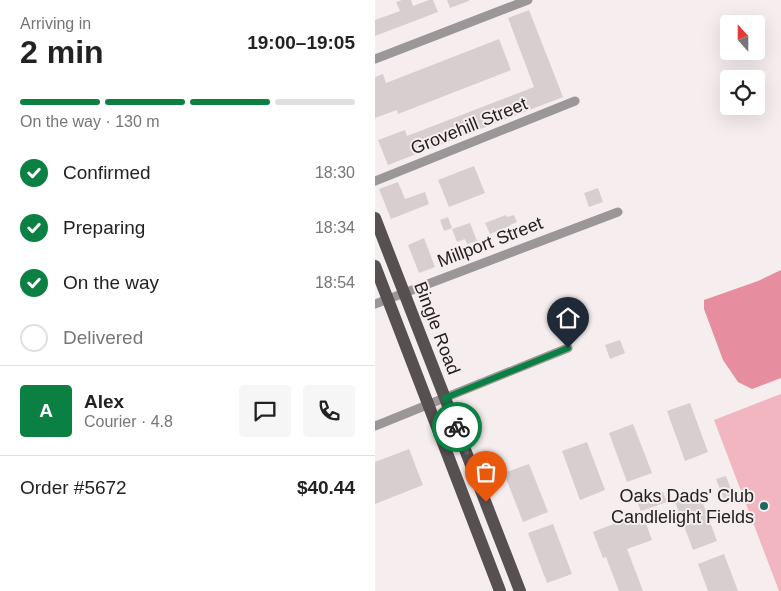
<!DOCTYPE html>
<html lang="en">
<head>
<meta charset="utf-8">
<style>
  body { margin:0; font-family:Helvetica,sans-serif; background:#f6f6f6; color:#222; height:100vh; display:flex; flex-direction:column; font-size:19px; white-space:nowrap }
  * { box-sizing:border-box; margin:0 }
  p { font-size:16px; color:#767676 }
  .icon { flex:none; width:28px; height:28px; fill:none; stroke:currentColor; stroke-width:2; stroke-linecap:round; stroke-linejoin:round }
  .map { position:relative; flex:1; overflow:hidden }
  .sheet { display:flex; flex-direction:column; background:#fff; width:375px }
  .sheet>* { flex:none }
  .needle { width:32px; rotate:339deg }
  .tools { position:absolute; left:345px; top:15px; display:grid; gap:10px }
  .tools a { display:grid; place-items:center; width:45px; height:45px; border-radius:5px; background:#fff; box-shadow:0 5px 20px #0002; font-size:25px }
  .pin { position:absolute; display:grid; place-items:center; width:42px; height:42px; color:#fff; margin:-51px -21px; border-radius:50% 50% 50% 0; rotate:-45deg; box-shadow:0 0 5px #0007 }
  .pin .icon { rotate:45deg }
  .courier { position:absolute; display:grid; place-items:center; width:50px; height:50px; margin:-25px; border:4px solid #0b8043; border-radius:50%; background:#fff; color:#222; box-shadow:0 1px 6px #0007 }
  .head em { font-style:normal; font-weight:800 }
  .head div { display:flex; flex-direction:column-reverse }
  .head { display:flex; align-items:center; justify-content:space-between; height:85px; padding:0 20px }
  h1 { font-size:32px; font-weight:800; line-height:38px }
  .bar { display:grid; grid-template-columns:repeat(4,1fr); gap:8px 5px; align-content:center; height:60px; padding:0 20px }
  .bar i { height:6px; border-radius:4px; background:#e0e0e0 }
  .bar .current { background:#0b8043 }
  .bar p { grid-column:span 4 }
  .line { display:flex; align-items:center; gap:12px; padding:0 20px; border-top:1px solid #e0e0e0 }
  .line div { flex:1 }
  .round { display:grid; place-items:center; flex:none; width:52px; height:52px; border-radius:5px; background:#f6f6f6 }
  ol { padding:0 20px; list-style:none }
  li { display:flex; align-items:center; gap:15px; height:55px }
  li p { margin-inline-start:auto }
  li .icon { padding:5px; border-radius:50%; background:#0b8043; color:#fff; stroke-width:4 }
  li:last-child { color:#767676 }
  li i { width:28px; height:28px; border:2px solid #e0e0e0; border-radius:50% }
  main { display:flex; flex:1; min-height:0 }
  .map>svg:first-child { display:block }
  .green { fill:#f2b6c1 }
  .water { fill:#e68ea0 }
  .building { fill:#d7ced0 }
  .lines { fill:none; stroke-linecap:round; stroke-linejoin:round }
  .street { stroke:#9b9798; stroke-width:9 }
  .primary { stroke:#575051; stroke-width:12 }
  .done { stroke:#6d6869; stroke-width:5; stroke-dasharray:0 9 }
  .route { stroke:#0b8043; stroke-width:6 }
  .poi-dot { fill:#1c6760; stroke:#f6edee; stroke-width:2 }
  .labels { text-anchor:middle; stroke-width:4; stroke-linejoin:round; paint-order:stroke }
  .street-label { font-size:18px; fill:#232021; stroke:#f6edee }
  .poi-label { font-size:18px; fill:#232021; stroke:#f6edee; text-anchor:end }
</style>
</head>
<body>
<main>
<section class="sheet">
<div class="head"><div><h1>2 min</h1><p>Arriving in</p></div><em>19:00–19:05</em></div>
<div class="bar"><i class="current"></i><i class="current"></i><i class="current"></i><i></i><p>On the way · 130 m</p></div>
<ol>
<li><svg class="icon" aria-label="check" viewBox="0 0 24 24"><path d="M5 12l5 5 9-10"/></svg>Confirmed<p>18:30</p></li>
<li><svg class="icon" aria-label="check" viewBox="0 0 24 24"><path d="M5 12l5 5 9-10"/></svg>Preparing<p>18:34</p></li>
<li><svg class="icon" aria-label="check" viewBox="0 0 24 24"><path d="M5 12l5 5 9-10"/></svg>On the way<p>18:54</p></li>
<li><i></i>Delivered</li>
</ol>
<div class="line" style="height:90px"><b class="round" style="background:#0b8043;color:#fff">A</b><div><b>Alex</b><p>Courier · 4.8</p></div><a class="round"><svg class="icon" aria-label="chat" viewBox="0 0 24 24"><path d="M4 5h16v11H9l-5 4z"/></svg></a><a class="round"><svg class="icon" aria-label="phone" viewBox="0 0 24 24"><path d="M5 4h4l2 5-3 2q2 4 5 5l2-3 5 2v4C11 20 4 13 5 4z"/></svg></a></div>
<div class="line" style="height:65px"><div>Order #5672</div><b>$40.44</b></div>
</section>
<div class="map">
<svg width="406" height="591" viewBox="0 0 406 591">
  <rect width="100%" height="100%" fill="#f6edee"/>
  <path class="green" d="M 406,394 L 406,591 L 404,591 L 371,504 L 369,504 L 369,499 L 339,420 Z"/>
  <path class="water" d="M 406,270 L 406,378 L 377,389 L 363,382 L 348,360 L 329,309 L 329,300 L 383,281 Z"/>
  <g class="building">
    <path d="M 27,0 L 36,0 L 38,6 L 54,0 L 58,0 L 63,12 L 0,36 L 0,20 L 25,11 L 21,2 Z"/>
    <path d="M 72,0 L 94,0 L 94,1 L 75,8 Z"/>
    <path d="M 154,10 L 188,97 L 13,165 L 3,140 L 30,130 L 32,136 L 159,87 L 133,18 Z"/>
    <path d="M 124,39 L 136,70 L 23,114 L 22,110 L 0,118 L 0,77 L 8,74 L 11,83 Z"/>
    <path d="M 99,166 L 110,193 L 74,207 L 63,180 Z"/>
    <path d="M 23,182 L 30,199 L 50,192 L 54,204 L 16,219 L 4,189 Z"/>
    <path d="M 223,188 L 228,202 L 214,207 L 209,193 Z"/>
    <path d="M 131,215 L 132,217 L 139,215 L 142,222 L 135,225 L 135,226 L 115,234 L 110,223 Z"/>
    <path d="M 73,217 L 77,228 L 69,231 L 65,220 Z"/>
    <path d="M 95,223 L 102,241 L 92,244 L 90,239 L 82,242 L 77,229 Z"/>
    <path d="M 49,238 L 60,267 L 44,273 L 33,245 Z"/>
    <path d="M 245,340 L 250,353 L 235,359 L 230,345 Z"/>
    <path d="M 315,403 L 333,452 L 310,461 L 292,411 Z"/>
    <path d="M 258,424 L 277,473 L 252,482 L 234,433 Z"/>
    <path d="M 212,442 L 230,490 L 205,500 L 187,451 Z"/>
    <path d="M 34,449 L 48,485 L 0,504 L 0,462 Z"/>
    <path d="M 154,464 L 173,512 L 148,522 L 129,473 Z"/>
    <path d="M 351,476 L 360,500 L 351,504 L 341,479 Z"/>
    <path d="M 288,492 L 292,502 L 266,511 L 262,502 Z"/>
    <path d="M 324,493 L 342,541 L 318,550 L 300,502 Z"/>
    <path d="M 267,513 L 277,540 L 252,549 L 268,591 L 244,591 L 231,557 L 228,558 L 218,532 Z"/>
    <path d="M 178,524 L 197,574 L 172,583 L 153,533 Z"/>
    <path d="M 349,554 L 363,591 L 333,591 L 323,564 Z"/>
  </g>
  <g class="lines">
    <g class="street">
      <path d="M 0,59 L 153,0"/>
      <path d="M 0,181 L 200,101"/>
      <path d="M 0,304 L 243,212"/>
      <path d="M 0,426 L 193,348"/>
    </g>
    <g class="primary">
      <path d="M 0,218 L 145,591"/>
      <path d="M 0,266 L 125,591"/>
    </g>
  </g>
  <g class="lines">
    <path class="done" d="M 82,427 L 111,502"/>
    <path class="route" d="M 82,427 L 70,398 L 193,348"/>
  </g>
  <circle class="poi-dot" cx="389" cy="506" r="5"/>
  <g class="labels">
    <g class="street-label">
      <text transform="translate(94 126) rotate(-22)" y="6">Grovehill Street</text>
      <text transform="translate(115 242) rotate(-21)" y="6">Millport Street</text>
      <text transform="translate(62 328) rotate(69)" y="6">Bingle Road</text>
    </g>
    <g class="poi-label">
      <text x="379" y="502">Oaks Dads' Club<tspan x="379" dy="21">Candlelight Fields</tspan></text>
    </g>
  </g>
</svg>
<div class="tools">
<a><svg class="needle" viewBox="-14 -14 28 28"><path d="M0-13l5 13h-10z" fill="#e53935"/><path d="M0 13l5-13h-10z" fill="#767676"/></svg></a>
<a><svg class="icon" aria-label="locate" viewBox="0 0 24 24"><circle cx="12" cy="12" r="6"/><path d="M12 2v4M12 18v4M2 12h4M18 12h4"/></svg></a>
</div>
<div class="pin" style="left:111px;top:502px;background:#ea580c"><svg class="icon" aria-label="bag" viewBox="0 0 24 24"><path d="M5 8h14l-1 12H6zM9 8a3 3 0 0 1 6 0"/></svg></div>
<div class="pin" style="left:193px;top:348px;background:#1f2937"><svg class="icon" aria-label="home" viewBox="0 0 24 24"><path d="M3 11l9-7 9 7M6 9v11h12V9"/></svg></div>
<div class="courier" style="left:82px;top:427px"><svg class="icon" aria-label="bike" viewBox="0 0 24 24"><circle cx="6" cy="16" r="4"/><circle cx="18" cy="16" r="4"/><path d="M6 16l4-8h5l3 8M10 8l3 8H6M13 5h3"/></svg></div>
</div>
</main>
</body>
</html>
